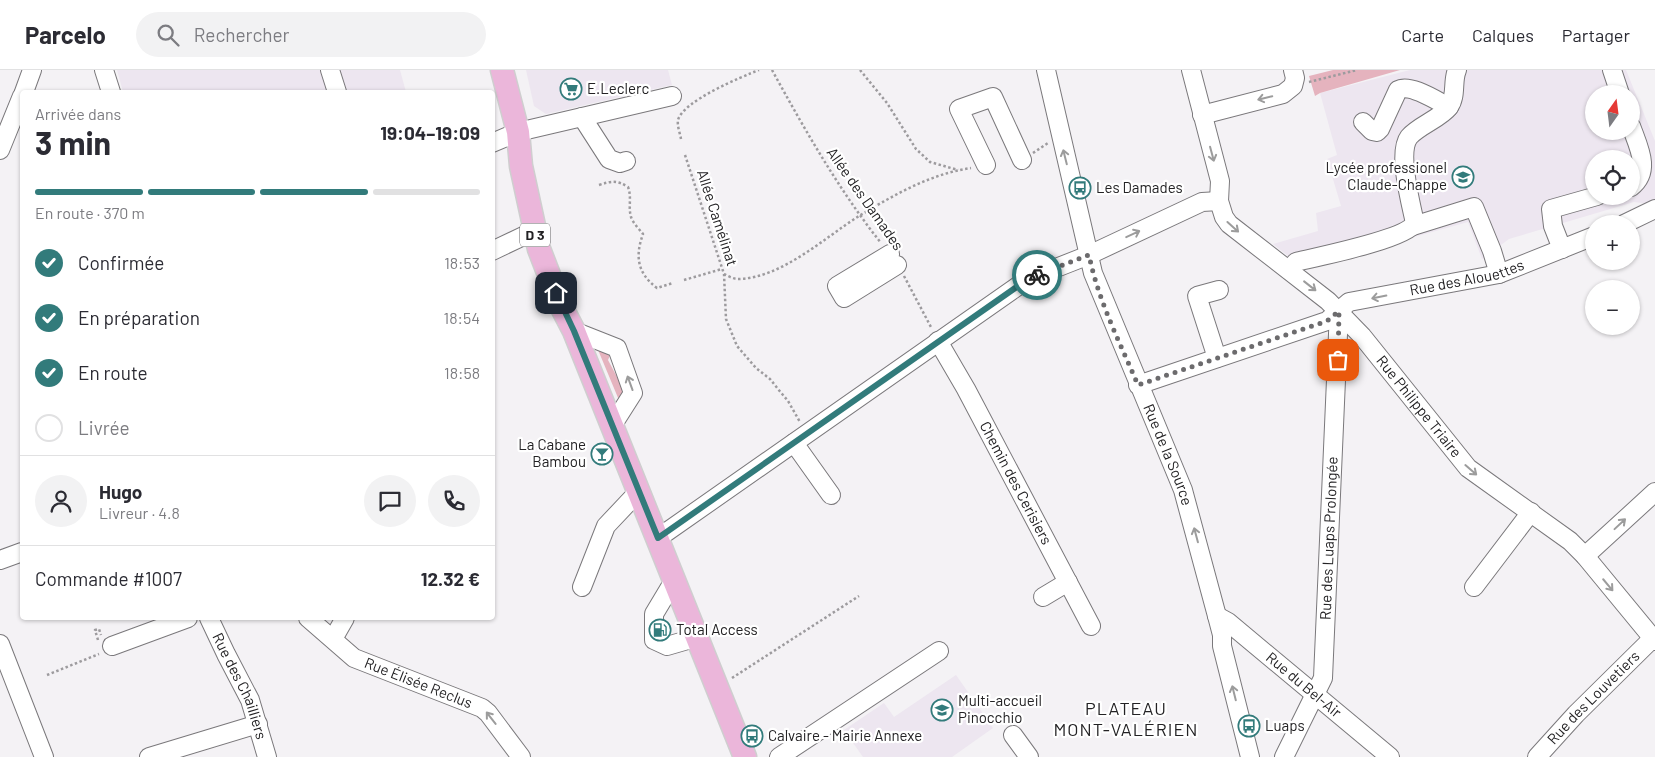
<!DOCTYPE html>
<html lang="fr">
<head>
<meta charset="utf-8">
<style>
  body { margin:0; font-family:Barlow,sans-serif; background:#f2f2f3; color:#2b2b33; height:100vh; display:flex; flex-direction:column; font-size:19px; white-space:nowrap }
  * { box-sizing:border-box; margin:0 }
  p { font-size:16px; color:#7c7c81 }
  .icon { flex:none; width:28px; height:28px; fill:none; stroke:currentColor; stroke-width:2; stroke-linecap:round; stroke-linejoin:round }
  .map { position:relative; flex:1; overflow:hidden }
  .details { position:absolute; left:20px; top:20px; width:475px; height:530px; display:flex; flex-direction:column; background:#fff; border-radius:5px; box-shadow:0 1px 4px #0004 }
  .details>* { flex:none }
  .needle { width:32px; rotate:14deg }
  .controls { position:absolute; left:1585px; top:15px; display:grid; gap:10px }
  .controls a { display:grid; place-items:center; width:55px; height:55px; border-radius:50%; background:#fff; box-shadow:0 1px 4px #0004; font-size:25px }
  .pin { position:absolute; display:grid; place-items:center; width:42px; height:42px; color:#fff; margin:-21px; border-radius:10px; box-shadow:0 2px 8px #0006 }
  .courier { position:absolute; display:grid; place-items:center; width:50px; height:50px; margin:-25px; border:4px solid #327b7b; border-radius:50%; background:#fff; color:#222; box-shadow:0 1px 6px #0007 }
  .headline em { font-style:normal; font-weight:700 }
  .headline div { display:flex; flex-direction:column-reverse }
  .headline { display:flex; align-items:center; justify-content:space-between; height:85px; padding:0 15px }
  h1 { font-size:32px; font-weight:700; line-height:38px }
  .bar { display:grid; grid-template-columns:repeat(4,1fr); gap:8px 5px; align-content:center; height:60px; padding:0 15px }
  .bar i { height:6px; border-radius:4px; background:#e1e1e2 }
  .bar .selected { background:#327b7b }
  .bar p { grid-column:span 4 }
  .line { display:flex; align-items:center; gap:12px; padding:0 15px; border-top:1px solid #e1e1e2 }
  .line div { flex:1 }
  .round { display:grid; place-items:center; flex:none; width:52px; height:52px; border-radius:26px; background:#f2f2f3 }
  ol { padding:0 15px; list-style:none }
  li { display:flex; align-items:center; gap:15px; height:55px }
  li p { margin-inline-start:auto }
  li .icon { padding:5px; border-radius:50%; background:#327b7b; color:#fff; stroke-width:4 }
  li:last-child { color:#7c7c81 }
  li i { width:28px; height:28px; border:2px solid #e1e1e2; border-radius:50% }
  header { display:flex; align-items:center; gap:30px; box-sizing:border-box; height:70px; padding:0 25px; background:#fff; border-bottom:1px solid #e1e1e2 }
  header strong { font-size:24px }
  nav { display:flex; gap:28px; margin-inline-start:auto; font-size:18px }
  .search { width:350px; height:45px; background:#f2f2f3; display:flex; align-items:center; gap:12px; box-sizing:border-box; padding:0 18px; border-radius:28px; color:#7c7c81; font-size:19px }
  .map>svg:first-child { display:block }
  .built { fill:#ede6f0; fill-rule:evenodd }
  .green { fill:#e5b3be }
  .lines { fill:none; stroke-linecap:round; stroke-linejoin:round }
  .minor-casing { stroke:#7a787b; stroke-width:20 }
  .major-casing { stroke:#cfcecf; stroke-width:25 }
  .path { stroke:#9d9b9e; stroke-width:2.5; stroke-dasharray:2.5 2.5; stroke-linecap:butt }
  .minor { stroke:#fff; stroke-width:18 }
  .major { stroke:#ebb6da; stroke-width:22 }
  .oneway { stroke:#9c9c9c }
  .done { stroke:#6c6b6d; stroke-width:5; stroke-dasharray:0 9 }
  .route { stroke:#327b7b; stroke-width:6 }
  .labels { text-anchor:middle; stroke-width:4.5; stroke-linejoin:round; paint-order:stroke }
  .shield { fill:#fff; stroke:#656466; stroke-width:1 }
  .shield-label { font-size:14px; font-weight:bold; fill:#232224 }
  .poi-label { font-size:15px; fill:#232224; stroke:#fff; text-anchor:start }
  .street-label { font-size:15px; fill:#232224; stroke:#fff }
  .quarter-label { font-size:18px; letter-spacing:1px; fill:#232224; stroke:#fff }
</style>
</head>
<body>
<header>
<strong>Parcelo</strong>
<div class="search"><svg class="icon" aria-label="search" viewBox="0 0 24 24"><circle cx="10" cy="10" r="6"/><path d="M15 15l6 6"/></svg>Rechercher</div>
<nav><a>Carte</a><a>Calques</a><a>Partager</a></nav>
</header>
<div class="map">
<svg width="1655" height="687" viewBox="0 0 1655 687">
  <rect width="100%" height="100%" fill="#f4f2f5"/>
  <g class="built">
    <path d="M 117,0 L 323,0 L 329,22 L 123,22 Z"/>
    <path d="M 337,0 L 400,0 L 406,22 L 343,22 Z"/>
    <path d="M 526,0 L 668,0 L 672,15 L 546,44 L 534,36 Z"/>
    <path d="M 1410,0 L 1626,0 L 1655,71 L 1655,131 L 1649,134 L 1634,132 L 1509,169 L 1482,189 L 1468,152 L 1303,198 L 1273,174 L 1318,161 L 1316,143 L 1341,136 L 1327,89 L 1337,85 L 1320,23 ZM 1594,24 L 1631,24 L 1631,61 L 1594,61 ZM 1594,89 L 1631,89 L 1631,126 L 1594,126 Z"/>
    <path d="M 956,605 L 993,658 L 952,687 L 863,687 L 844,660 L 884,633 L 894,647 Z"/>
  </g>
  <g class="green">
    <path d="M 1333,0 L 1400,0 L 1320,23 L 1315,26 L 1309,6 Z"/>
    <path d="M 596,275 L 611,283 L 608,290 L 625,322 L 621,335 Z"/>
  </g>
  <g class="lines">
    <g class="minor-casing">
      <g id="minor">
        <path d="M 104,0 L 111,22"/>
        <path d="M 330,0 L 337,22"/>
        <path id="s1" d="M 1046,0 L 1093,203 L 1183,420 L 1217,546 L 1222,565 L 1222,576 L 1250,687"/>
        <path id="s2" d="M 1191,0 L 1220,111 L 1219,131 L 1224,147 L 1229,154 L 1328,231 L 1362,266 L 1468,398 L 1570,471 L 1585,486 L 1655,571"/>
        <path d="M 1612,0 L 1620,24"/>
        <path d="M 24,22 L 32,0"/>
        <path d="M 1202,45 L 1283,24 L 1293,16 L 1295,8 L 1293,0"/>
        <path d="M 582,47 L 609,89 L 620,93 L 626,91"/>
        <path d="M 1363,52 L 1372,61 L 1377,62 L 1380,59 L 1398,20 C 1410,13 1437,31 1449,37"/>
        <path d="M 1631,56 C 1638,76 1652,101 1631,117"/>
        <path d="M 492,73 L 518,62 L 672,26"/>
        <path d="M 0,80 L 22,26"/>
        <path d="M 986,95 L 959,39 L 993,27 L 1022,90"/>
        <path d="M 1624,154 L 1655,139"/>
        <path d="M 1413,156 L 1474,137 L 1492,181 L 1499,204"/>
        <path d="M 1562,179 L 1553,156 L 1551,139 L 1597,126"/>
        <path d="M 492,181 L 534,161"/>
        <path d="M 890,184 L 837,216 L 844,228 L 897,195"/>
        <path d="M 1289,200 L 1296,192 C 1317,187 1406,169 1415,153 C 1411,134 1397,83 1409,67 C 1418,56 1441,48 1449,37 C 1457,26 1452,11 1457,0"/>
        <path d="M 574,261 L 617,278 L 633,323 L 612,356"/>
        <path id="s3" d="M 938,271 L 966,319 L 1091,556"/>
        <path d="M 1217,288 L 1197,226 L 1219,220"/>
        <path id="s4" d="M 1138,315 L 1327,251 L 1349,232 L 1499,204 L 1594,166"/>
        <path d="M 794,373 L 831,425"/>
        <path d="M 658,468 L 1028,209 L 1089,185 L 1202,132 L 1219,131"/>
        <path d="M 1585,486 L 1655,422"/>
        <path d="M 0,490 L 22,482"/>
        <path d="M 675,509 L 654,544 L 654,570 L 667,576 L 698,567"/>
        <path d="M 582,517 L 606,456 L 639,421"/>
        <path d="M 1474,517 L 1531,442"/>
        <path d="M 1043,527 L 1068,512"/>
        <path id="s5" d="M 1217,546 L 1228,552 L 1390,687"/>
        <path id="s6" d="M 209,548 L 226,584 L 250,630 L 267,687"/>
        <path id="s7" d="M 308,548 L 354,588 L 482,638 L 488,643 L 521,687"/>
        <path d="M 333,569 L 345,548"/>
        <path d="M 0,574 L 44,687"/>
        <path d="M 112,576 L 188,548"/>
        <path d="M 1013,665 L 1029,687"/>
        <path d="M 149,687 L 258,654"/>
        <path d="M 779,687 L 939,581"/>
        <path id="s8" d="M 1284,687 L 1323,608 L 1339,241"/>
        <path id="s9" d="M 1537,687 L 1576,644 L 1653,568"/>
      </g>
    </g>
    <g class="major-casing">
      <path id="major" d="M 502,0 L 518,62 L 521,96 L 539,179 L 561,236 L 574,261 L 745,687"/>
    </g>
    <g class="path">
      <path d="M 772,0 C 805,60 839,120 881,173"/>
      <path d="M 860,0 L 887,33 L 916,79 L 930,92 L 958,100"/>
      <path d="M 1309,12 L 1357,0"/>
      <path d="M 681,69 C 680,63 677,56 678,50 C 683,31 741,7 759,0"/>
      <path d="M 1033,83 L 1048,73"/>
      <path d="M 685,85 L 724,204 L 726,249 L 737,276 L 756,298 L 770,309 L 778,319 L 788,331 L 800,352"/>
      <path d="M 599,115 C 611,111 617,110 628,117 C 632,127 628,137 631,147 C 633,153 639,159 643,164 C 635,186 637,203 657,218 L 673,213"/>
      <path d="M 724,204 C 728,206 733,209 738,209 C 782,208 824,168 859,146 C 894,125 930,104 971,98"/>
      <path d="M 904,206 L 932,259"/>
      <path d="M 684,210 L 722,199"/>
      <path d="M 98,570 L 95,560 L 99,559 L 101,565"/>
      <path d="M 47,605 L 99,584"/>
      <path d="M 732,608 L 859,526"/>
    </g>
    <use href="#minor" class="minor"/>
    <use href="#major" class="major"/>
  </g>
  <defs><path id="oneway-shaft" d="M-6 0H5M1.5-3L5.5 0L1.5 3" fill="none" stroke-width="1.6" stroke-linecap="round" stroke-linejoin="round" transform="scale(1.25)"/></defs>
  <g class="oneway">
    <use href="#oneway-shaft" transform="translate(1265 28) rotate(166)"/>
    <use href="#oneway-shaft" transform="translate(1212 84) rotate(75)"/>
    <use href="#oneway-shaft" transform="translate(1065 87) rotate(-104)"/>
    <use href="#oneway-shaft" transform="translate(1233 157) rotate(42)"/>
    <use href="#oneway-shaft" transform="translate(1133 164) rotate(-25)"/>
    <use href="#oneway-shaft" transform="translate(1310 216) rotate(38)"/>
    <use href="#oneway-shaft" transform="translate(1379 227) rotate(169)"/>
    <use href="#oneway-shaft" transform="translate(630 313) rotate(-110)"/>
    <use href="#oneway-shaft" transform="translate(1471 400) rotate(41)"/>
    <use href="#oneway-shaft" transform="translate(1620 454) rotate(-43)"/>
    <use href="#oneway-shaft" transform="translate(1196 465) rotate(-105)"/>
    <use href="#oneway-shaft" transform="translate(1608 515) rotate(50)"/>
    <use href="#oneway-shaft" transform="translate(1234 623) rotate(-104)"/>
    <use href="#oneway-shaft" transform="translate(491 648) rotate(-128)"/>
  </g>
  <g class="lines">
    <path class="done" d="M 1037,205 L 1089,185 C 1098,230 1120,273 1138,315 L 1327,251 L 1339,241 L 1338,290"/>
    <path class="route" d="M 556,223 L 574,261 L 658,468 L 1028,209 L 1037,205"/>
  </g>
  <defs>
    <g id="supermarket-ring" transform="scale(1.125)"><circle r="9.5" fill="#fff" stroke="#327b7b" stroke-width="1.5"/><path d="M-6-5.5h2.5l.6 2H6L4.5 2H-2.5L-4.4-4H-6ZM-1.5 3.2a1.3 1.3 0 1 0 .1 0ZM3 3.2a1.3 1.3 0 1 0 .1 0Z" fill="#327b7b"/></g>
    <g id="school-ring" transform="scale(1.125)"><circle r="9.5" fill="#fff" stroke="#327b7b" stroke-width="1.5"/><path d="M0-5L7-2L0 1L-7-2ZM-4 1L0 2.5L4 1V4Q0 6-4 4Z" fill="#327b7b"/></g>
    <g id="bus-ring" transform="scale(1.125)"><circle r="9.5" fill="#fff" stroke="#327b7b" stroke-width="1.5"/><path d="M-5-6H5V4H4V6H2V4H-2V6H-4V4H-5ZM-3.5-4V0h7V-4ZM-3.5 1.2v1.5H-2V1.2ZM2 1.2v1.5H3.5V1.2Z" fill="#327b7b"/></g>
    <g id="bar-ring" transform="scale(1.125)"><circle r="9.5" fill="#fff" stroke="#327b7b" stroke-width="1.5"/><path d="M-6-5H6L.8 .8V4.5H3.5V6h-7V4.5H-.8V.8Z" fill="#327b7b"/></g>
    <g id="fuel-ring" transform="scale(1.125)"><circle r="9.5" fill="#fff" stroke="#327b7b" stroke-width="1.5"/><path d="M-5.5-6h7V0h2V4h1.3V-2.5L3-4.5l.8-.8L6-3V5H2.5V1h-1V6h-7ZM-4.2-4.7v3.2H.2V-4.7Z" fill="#327b7b"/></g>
  </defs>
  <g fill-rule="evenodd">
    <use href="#supermarket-ring" x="571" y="19"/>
    <use href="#school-ring" x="1463" y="107"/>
    <use href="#bus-ring" x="1080" y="118"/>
    <use href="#bar-ring" x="602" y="384"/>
    <use href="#fuel-ring" x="660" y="560"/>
    <use href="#school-ring" x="942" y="640"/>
    <use href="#bus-ring" x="1249" y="656"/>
    <use href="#bus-ring" x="752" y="666"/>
  </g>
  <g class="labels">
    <rect class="shield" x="520" y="153.5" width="30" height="23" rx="4"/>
    <g class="shield-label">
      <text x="535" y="170">D 3</text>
    </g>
    <g class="poi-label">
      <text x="587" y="24">E.Leclerc</text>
      <text x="1447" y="103" text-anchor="end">Lycée professionel<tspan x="1447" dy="17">Claude-Chappe</tspan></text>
      <text x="1096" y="123">Les Damades</text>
      <text x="586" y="380" text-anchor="end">La Cabane<tspan x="586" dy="17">Bambou</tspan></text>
      <text x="676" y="565">Total Access</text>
      <text x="958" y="636">Multi-accueil<tspan x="958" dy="17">Pinocchio</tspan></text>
      <text x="1265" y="661">Luaps</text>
      <text x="768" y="671">Calvaire - Mairie Annexe</text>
    </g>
    <g class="street-label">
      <text transform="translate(865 129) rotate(55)" y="5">Allée des Damades</text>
      <text transform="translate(717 148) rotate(72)" y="5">Allée Camélinat</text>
      <text dy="5" stroke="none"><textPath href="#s4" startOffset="349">Rue des Alouettes</textPath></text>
      <text dy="5" stroke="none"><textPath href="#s2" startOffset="425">Rue Philippe Triaire</textPath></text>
      <text dy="5" stroke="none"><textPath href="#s1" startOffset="405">Rue de la Source</textPath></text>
      <text dy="5" stroke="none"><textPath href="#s3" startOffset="162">Chemin des Cerisiers</textPath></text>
      <text dy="5" stroke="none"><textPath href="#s8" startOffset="228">Rue des Luaps Prolongée</textPath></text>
      <text dy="5" stroke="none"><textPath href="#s7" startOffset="130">Rue Élisée Reclus</textPath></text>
      <text dy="5" stroke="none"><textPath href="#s5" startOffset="111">Rue du Bel-Air</textPath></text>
      <text dy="5" stroke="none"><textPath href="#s6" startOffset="75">Rue des Chailliers</textPath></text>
      <text dy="5" stroke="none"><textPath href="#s9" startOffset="82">Rue des Louvetiers</textPath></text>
    </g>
    <g class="quarter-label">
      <text x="1126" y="645">PLATEAU<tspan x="1126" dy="21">MONT-VALÉRIEN</tspan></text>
    </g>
  </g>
</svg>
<div class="controls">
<a><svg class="needle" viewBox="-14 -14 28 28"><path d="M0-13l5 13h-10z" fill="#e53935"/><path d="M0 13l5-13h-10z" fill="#7c7c81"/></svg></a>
<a><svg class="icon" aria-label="locate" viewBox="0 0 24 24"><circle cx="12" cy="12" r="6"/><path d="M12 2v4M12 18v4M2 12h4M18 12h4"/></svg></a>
<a>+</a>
<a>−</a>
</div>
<div class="pin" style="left:1338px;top:290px;background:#ea580c"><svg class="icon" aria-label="bag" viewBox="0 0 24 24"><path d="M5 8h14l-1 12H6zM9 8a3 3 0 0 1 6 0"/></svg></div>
<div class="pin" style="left:556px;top:223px;background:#1f2937"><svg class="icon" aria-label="home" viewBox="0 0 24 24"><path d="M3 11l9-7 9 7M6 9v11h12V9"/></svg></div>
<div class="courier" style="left:1037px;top:205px"><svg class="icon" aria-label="bike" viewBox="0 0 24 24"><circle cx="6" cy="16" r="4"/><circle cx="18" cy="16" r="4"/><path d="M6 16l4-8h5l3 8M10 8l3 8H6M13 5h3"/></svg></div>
<section class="details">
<div class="headline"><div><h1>3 min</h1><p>Arrivée dans</p></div><em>19:04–19:09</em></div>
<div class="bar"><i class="selected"></i><i class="selected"></i><i class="selected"></i><i></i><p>En route · 370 m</p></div>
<ol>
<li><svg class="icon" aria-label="check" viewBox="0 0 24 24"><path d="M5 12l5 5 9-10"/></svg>Confirmée<p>18:53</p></li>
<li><svg class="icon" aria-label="check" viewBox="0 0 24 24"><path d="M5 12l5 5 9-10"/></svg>En préparation<p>18:54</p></li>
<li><svg class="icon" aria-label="check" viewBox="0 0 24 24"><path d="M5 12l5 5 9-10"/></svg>En route<p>18:58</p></li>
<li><i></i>Livrée</li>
</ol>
<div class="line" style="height:90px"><a class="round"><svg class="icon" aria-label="person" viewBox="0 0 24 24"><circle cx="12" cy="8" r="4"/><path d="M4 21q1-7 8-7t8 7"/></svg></a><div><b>Hugo</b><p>Livreur · 4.8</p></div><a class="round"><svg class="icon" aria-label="chat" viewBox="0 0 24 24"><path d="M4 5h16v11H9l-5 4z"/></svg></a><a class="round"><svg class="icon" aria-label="phone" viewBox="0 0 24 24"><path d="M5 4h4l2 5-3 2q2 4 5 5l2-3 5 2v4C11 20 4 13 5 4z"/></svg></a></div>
<div class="line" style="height:65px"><div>Commande #1007</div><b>12.32 €</b></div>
</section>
</div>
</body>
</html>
